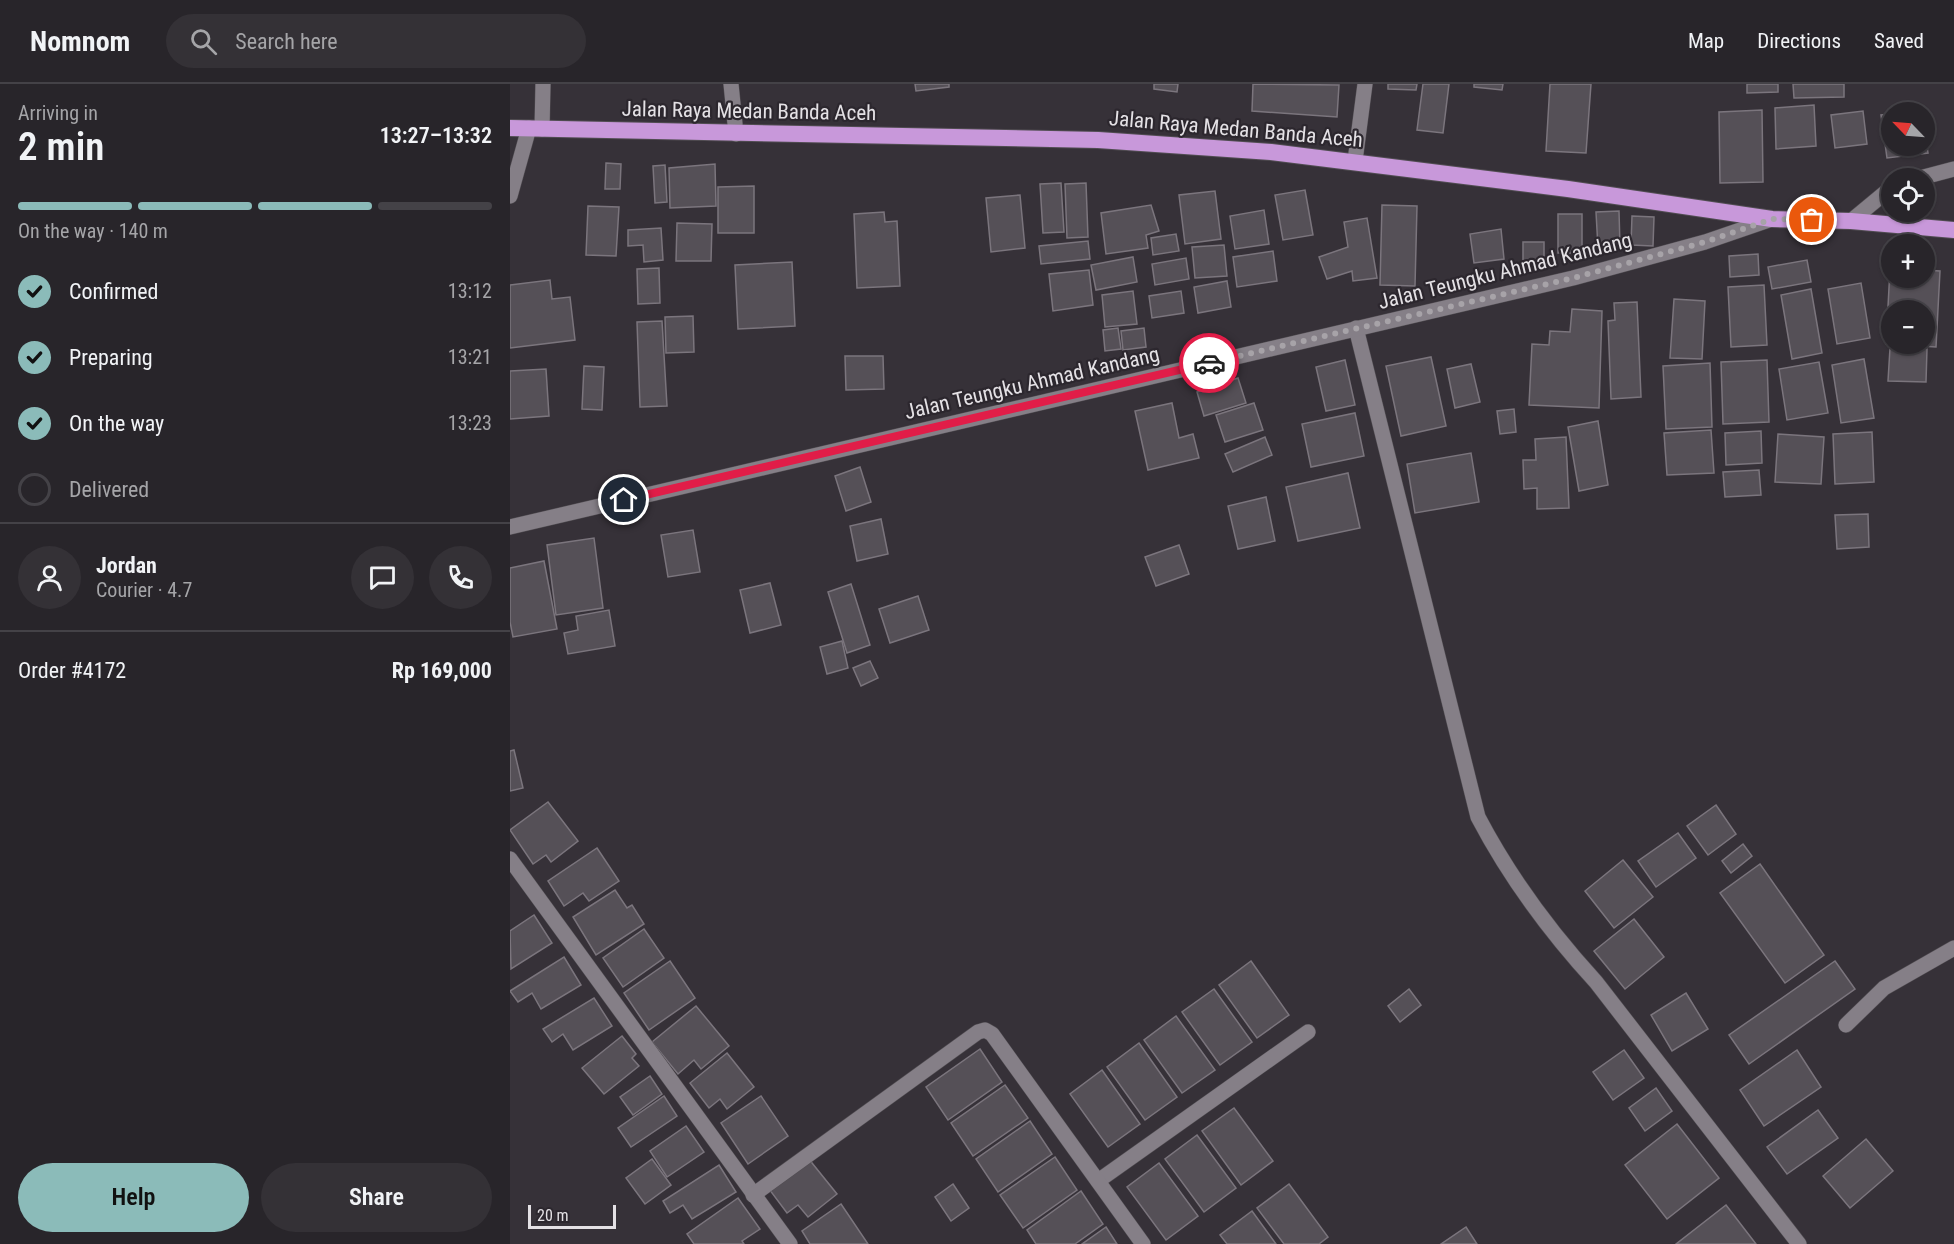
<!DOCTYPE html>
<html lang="en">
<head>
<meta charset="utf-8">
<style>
  body { margin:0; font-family:"Roboto Condensed",sans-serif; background:#343136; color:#f1f3f6; height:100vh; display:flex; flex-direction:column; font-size:22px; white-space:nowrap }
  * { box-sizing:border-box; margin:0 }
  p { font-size:20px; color:#a5a5a8 }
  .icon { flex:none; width:33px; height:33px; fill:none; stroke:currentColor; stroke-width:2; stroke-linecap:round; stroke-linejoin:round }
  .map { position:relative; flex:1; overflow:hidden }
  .side { display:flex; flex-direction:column; background:#28252a; width:510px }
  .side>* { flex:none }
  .needle { width:39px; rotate:295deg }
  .controls { position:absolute; left:1371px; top:18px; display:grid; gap:12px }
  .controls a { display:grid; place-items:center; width:54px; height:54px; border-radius:50%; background:#28252a; box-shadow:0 2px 4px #0004,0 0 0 2px #444247; font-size:30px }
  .scale { position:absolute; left:18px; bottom:15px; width:88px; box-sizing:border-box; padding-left:6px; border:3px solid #e4e1e5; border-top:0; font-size:16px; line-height:21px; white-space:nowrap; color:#e4e1e5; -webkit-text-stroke:4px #2c272e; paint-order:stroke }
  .pin { position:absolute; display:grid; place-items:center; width:51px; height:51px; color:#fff; margin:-26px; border:3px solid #fff; border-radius:50%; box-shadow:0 2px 6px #0007 }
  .courier { position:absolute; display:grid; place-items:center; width:60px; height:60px; margin:-30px; border:4px solid #e11d48; border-radius:50%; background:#fff; color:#222; box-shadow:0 2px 8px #0007 }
  .summary em { font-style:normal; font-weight:600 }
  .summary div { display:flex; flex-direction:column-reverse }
  .summary { display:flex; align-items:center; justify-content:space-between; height:102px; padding:0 18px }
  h1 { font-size:39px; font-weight:600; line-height:45px }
  .bar { display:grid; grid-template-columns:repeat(4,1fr); gap:9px 6px; align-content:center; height:72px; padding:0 18px }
  .bar i { height:8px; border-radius:4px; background:#444247 }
  .bar .on { background:#8bbbb9 }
  .bar p { grid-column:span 4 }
  .line { display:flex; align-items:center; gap:15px; padding:0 18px; border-top:2px solid #444247 }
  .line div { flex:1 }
  .round { display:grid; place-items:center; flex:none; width:63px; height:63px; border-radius:32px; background:#343136 }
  ol { padding:0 18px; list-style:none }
  li { display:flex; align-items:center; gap:18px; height:66px }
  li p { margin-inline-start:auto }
  li .icon { padding:6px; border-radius:50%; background:#8bbbb9; color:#111; stroke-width:4 }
  li:last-child { color:#a5a5a8 }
  li i { width:33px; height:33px; border:3px solid #444247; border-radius:50% }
  .button { display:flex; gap:12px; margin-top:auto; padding:12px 18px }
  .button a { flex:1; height:69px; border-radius:36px; background:#8bbbb9; color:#111; font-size:24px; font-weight:600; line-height:69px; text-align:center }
  .button a+a { background:#343136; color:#f1f3f6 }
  header { display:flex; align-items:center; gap:36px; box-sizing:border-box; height:84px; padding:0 30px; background:#28252a; border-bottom:2px solid #444247 }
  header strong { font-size:28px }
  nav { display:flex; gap:33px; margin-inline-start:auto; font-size:21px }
  .search { width:420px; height:54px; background:#343136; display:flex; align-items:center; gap:15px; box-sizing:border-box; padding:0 21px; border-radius:33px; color:#a5a5a8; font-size:22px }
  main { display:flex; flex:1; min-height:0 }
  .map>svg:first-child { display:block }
  .building { fill:#555057; stroke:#7b757d; stroke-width:1.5; fill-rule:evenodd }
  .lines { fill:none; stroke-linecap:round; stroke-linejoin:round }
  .minor-casing { stroke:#514d52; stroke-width:16 }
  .trunk-casing { stroke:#514d52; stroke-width:18 }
  .minor { stroke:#857f87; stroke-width:15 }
  .trunk { stroke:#c898da; stroke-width:16 }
  .done { stroke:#a7a3a8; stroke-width:6; stroke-dasharray:0 10.8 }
  .route { stroke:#e11d48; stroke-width:8 }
  .labels { text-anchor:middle; stroke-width:4.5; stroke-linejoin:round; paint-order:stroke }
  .street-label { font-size:21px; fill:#e4e1e5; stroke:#2c272e }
</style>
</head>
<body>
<header>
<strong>Nomnom</strong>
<div class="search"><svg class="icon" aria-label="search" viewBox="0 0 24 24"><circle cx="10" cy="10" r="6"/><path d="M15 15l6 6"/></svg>Search here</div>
<nav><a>Map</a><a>Directions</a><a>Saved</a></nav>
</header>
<main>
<section class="side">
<div class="summary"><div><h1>2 min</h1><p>Arriving in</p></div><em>13:27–13:32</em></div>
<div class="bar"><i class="on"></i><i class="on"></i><i class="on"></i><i></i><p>On the way · 140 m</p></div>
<ol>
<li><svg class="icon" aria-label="check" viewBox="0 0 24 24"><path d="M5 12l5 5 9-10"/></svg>Confirmed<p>13:12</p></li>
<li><svg class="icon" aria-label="check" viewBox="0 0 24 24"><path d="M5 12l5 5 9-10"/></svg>Preparing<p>13:21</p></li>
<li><svg class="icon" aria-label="check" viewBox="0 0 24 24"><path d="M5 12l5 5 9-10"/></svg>On the way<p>13:23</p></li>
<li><i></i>Delivered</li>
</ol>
<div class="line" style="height:108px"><a class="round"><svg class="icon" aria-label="person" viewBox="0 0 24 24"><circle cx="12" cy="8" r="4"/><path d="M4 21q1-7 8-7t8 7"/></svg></a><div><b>Jordan</b><p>Courier · 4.7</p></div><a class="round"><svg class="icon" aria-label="chat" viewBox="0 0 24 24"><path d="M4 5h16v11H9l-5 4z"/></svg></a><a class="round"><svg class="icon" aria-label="phone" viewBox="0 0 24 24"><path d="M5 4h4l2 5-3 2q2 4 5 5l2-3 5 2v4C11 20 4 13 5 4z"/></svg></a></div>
<div class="line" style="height:78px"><div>Order #4172</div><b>Rp 169,000</b></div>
<div class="button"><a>Help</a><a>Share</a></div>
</section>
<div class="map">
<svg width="1444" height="1160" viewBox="0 0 1444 1160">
  <rect width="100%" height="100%" fill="#363138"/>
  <g class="building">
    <path d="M 405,0 L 439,0 L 439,3 L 406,7 Z"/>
    <path d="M 644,0 L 668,0 L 667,8 L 644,5 Z"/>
    <path d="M 743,0 L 829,1 L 827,33 L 742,27 Z"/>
    <path d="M 878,0 L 907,0 L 906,6 L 878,5 Z"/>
    <path d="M 913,0 L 939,0 L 933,49 L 907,46 Z"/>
    <path d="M 964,0 L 993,0 L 992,6 L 964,3 Z"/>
    <path d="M 1040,0 L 1081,0 L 1076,69 L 1036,67 Z"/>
    <path d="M 1237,0 L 1268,0 L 1268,8 L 1237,9 Z"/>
    <path d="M 1283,0 L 1334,0 L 1334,13 L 1284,14 Z"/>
    <path d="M 1304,21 L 1306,62 L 1266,65 L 1265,24 Z"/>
    <path d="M 1252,26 L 1253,98 L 1210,99 L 1209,28 Z"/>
    <path d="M 1353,27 L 1357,60 L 1325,64 L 1321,31 Z"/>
    <path d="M 1382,30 L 1382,62 L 1414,62 L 1414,44 L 1418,69 L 1377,74 L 1371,31 Z"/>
    <path d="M 96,79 L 111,80 L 110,105 L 95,105 Z"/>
    <path d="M 205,80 L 206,122 L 160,124 L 159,84 Z"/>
    <path d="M 155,81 L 157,118 L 145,119 L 143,82 Z"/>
    <path d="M 551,99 L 554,148 L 533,149 L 530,100 Z"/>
    <path d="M 576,99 L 578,153 L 557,154 L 555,100 Z"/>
    <path d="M 244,102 L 244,149 L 208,149 L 208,103 Z"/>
    <path d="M 795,106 L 803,151 L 773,156 L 765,111 Z"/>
    <path d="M 705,107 L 711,155 L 675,160 L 669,111 Z"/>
    <path d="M 510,111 L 515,164 L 481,168 L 476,114 Z"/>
    <path d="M 641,121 L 649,147 L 636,151 L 638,164 L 596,170 L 591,129 Z"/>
    <path d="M 872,121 L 907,122 L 905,202 L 870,201 Z"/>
    <path d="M 78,122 L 109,123 L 106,172 L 76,171 Z"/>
    <path d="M 754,126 L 759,160 L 725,165 L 720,132 Z"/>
    <path d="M 1109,127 L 1110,162 L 1088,164 L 1086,128 Z"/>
    <path d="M 374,128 L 375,138 L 387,137 L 390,202 L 347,204 L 344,130 Z"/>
    <rect x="1048" y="130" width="24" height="39"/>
    <path d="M 1122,132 L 1144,133 L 1143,162 L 1121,161 Z"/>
    <path d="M 857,134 L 867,194 L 843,197 L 842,187 L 817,195 L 809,173 L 838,163 L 834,138 Z"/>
    <path d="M 167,139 L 202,140 L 201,177 L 166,177 Z"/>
    <path d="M 151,144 L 153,176 L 134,178 L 133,161 L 118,162 L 118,146 Z"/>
    <path d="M 991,145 L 994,175 L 964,179 L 960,150 Z"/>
    <path d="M 666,150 L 669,167 L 643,171 L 641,154 Z"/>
    <path d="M 578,157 L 580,175 L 531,180 L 529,162 Z"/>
    <rect x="1013" y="158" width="21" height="19"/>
    <path d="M 714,161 L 717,192 L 685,194 L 682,163 Z"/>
    <path d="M 763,167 L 767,197 L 727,203 L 723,173 Z"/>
    <path d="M 1248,170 L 1249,191 L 1220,193 L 1219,172 Z"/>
    <path d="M 623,173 L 627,198 L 586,206 L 581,181 Z"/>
    <path d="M 676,174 L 679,195 L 645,201 L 642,180 Z"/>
    <path d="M 1297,176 L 1301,198 L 1262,205 L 1258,183 Z"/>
    <path d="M 282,178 L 285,242 L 228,245 L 225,181 Z"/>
    <path d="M 149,184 L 150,219 L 128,220 L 127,185 Z"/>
    <path d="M 1380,185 L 1382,194 L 1414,194 L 1414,186 L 1430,187 L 1426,263 L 1376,260 ZM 1382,226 L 1414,226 L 1414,260 L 1382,260 Z"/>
    <path d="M 579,186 L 583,221 L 543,227 L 539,190 Z"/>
    <path d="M 40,196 L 42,215 L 60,213 L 65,256 L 0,264 L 0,201 Z"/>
    <path d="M 717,197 L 721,223 L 688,229 L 684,203 Z"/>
    <path d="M 1351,199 L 1360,254 L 1327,260 L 1318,205 Z"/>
    <path d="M 1254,201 L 1257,261 L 1221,263 L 1218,203 Z"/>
    <path d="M 1301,205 L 1312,269 L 1282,275 L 1271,211 Z"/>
    <path d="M 623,207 L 627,240 L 595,243 L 592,211 Z"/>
    <path d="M 671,207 L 674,229 L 642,234 L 639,212 Z"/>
    <path d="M 1164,215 L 1195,217 L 1192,275 L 1160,274 Z"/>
    <path d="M 1127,218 L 1131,313 L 1101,315 L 1098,237 L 1105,236 L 1104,219 Z"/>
    <path d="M 1062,225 L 1092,227 L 1089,324 L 1019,321 L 1022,260 L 1039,261 L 1040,247 L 1060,248 Z"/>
    <path d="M 183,232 L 184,268 L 156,269 L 155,233 Z"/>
    <path d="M 152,237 L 157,322 L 130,323 L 127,238 Z"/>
    <path d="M 608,244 L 611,265 L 595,267 L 593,246 Z"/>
    <path d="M 634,244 L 636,263 L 613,266 L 611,247 Z"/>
    <path d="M 1380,264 L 1417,265 L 1416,298 L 1378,297 Z"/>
    <path d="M 335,272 L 373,272 L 374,305 L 336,306 Z"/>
    <path d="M 921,273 L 936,342 L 891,352 L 876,282 Z"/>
    <path d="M 1354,275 L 1364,334 L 1331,339 L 1322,281 Z"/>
    <path d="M 835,276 L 845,321 L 816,327 L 806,283 Z"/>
    <path d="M 1257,276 L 1259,338 L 1213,340 L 1211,278 Z"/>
    <path d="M 1309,278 L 1318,329 L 1277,336 L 1269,285 Z"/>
    <path d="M 1200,279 L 1202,343 L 1156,345 L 1153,282 Z"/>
    <path d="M 961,280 L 970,318 L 945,324 L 937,285 Z"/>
    <path d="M 74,282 L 94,283 L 92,326 L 72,325 Z"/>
    <path d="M 36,285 L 39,332 L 0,335 L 0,287 Z"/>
    <path d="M 728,294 L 736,319 L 694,332 L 687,308 Z"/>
    <path d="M 662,319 L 669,354 L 683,350 L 689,374 L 638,386 L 625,327 Z"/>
    <path d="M 744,319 L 753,346 L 715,358 L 706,331 Z"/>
    <path d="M 1004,325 L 1006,348 L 990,350 L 987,327 Z"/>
    <path d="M 845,329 L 854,372 L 801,383 L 792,340 Z"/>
    <path d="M 1088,337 L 1098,401 L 1069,407 L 1058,343 Z"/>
    <path d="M 1201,346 L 1204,389 L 1157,391 L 1154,349 Z"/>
    <path d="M 1251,347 L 1252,379 L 1216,381 L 1215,349 Z"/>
    <path d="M 1362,348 L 1364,398 L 1325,400 L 1323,350 Z"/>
    <path d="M 1268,350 L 1314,353 L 1311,400 L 1265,398 Z"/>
    <path d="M 755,353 L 762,371 L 723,388 L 715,370 Z"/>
    <path d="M 1056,353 L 1059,424 L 1027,425 L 1027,404 L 1014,405 L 1013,376 L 1026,376 L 1025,355 Z"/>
    <path d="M 961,369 L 969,418 L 905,429 L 897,380 Z"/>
    <path d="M 350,383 L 361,418 L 336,427 L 325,392 Z"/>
    <path d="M 1249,386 L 1251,411 L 1215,413 L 1213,388 Z"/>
    <path d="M 838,389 L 850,444 L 788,457 L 776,403 Z"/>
    <path d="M 756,413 L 765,457 L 728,465 L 718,422 Z"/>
    <path d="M 1358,430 L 1359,463 L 1327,465 L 1325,431 Z"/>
    <path d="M 371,435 L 378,470 L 347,477 L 340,442 Z"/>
    <path d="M 183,446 L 190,488 L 158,493 L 151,451 Z"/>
    <path d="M 84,454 L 93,524 L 46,531 L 37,461 Z"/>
    <path d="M 669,461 L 679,490 L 646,502 L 635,473 Z"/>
    <path d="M 34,477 L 47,545 L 3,553 L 0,538 L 0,484 Z"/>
    <path d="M 260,499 L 271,541 L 240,549 L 230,506 Z"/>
    <path d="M 341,500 L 360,561 L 337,569 L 318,508 Z"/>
    <path d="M 408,512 L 419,546 L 380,559 L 369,525 Z"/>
    <path d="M 99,526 L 105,562 L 58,570 L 54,549 L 68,546 L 66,532 Z"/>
    <path d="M 332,557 L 338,584 L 317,590 L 310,563 Z"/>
    <path d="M 360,577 L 368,594 L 351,602 L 343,584 Z"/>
    <path d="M 4,666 L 13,704 L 0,707 L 0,667 Z"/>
    <path d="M 38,718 L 68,757 L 41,778 L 36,771 L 23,780 L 0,746 Z"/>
    <path d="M 1206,721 L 1226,750 L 1198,771 L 1177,742 Z"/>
    <path d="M 1168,749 L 1186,774 L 1146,803 L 1128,777 Z"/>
    <path d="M 1233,760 L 1242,772 L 1221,789 L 1212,777 Z"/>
    <path d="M 87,764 L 109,797 L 79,817 L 73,809 L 54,822 L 38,797 Z"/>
    <path d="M 1113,776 L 1143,813 L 1104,844 L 1075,807 Z"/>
    <path d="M 1250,780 L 1314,871 L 1275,899 L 1210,809 Z"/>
    <path d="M 105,806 L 117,824 L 122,821 L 134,840 L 86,871 L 63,833 Z"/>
    <path d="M 24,831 L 42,859 L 1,885 L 0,847 Z"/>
    <path d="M 1124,835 L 1154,873 L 1115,905 L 1084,867 Z"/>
    <path d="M 134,845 L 154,874 L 113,903 L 93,874 Z"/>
    <path d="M 54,873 L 71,901 L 31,925 L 22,909 L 8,918 L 0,907 Z"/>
    <path d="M 160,877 L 185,914 L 139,946 L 114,909 Z"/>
    <path d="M 741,877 L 779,931 L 747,954 L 709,901 Z"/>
    <path d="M 1325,877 L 1345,905 L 1239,980 L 1219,951 Z"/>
    <path d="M 704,905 L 742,958 L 710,981 L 672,928 Z"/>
    <path d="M 899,905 L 911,921 L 890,938 L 878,922 Z"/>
    <path d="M 1176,909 L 1198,945 L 1162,967 L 1141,931 Z"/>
    <path d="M 84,914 L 102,942 L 63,966 L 53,950 L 42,958 L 33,945 Z"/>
    <path d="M 186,922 L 219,962 L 191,985 L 184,976 L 168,990 L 142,958 Z"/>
    <path d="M 666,932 L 705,986 L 672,1009 L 634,956 Z"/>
    <path d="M 112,952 L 126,970 L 122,974 L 129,982 L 94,1010 L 72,984 Z"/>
    <path d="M 629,959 L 667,1013 L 635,1036 L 597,983 Z"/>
    <path d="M 470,965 L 492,998 L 438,1036 L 416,1003 Z"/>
    <path d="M 1114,966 L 1134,994 L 1103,1016 L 1083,988 Z"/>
    <path d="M 1287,966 L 1311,1003 L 1254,1042 L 1230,1006 Z"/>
    <path d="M 217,969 L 244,1003 L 217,1025 L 210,1015 L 199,1024 L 180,999 Z"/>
    <path d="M 592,986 L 630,1040 L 598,1063 L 560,1010 Z"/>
    <path d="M 140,992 L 152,1010 L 123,1031 L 110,1013 Z"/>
    <path d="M 495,1001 L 518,1034 L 463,1072 L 441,1039 Z"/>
    <path d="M 1146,1004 L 1162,1027 L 1135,1047 L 1119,1024 Z"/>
    <path d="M 154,1012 L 167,1032 L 121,1063 L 108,1044 Z"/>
    <path d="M 251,1012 L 278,1052 L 238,1080 L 211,1039 Z"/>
    <path d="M 724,1024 L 763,1077 L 731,1101 L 692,1047 Z"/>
    <path d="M 1308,1026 L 1328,1054 L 1277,1090 L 1257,1063 Z"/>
    <path d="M 520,1037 L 542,1070 L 488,1108 L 466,1075 Z"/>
    <path d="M 1167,1040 L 1209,1094 L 1157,1135 L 1115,1081 Z"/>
    <path d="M 176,1042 L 194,1068 L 157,1093 L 140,1067 Z"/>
    <path d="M 687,1051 L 726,1104 L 694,1128 L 655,1075 Z"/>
    <path d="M 1356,1055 L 1383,1087 L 1340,1124 L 1313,1092 Z"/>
    <path d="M 545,1073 L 567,1106 L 513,1144 L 490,1111 Z"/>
    <path d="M 298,1074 L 327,1110 L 298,1133 L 288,1121 L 277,1129 L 259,1105 Z"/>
    <path d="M 142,1075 L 161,1101 L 135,1120 L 116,1094 Z"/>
    <path d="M 649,1079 L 688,1132 L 656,1156 L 617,1103 Z"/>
    <path d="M 209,1081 L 226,1108 L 182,1135 L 173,1121 L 160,1129 L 153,1117 Z"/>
    <path d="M 443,1100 L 459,1124 L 441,1137 L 425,1113 Z"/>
    <path d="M 779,1100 L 818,1153 L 809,1160 L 774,1160 L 747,1124 Z"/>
    <path d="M 571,1107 L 593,1140 L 565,1160 L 526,1160 L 517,1146 Z"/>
    <path d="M 228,1114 L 250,1145 L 232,1157 L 234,1160 L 184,1160 L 177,1150 Z"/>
    <path d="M 331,1120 L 358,1160 L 300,1160 L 292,1147 Z"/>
    <path d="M 1216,1121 L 1246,1160 L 1166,1160 Z"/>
    <path d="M 742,1127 L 766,1160 L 717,1160 L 710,1151 Z"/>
    <path d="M 596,1143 L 607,1160 L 572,1160 Z"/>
    <path d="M 956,1143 L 967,1160 L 931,1160 Z"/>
  </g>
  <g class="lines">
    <g class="minor-casing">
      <g id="minor">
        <path d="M 221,0 L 226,50"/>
        <path d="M 32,45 L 33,0"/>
        <path d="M 845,77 L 855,0"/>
        <path d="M 1410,94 L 1444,85"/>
        <path d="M 0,112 L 19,44"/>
        <path d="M 1341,137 L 1382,103"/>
        <path d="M 846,244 L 968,733 C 999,792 1041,849 1086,898 L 1289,1160"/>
        <path d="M 0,443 L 1063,194 L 1195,158 L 1262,135"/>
        <path d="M 0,775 L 280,1160"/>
        <path d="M 1336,941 L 1374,904 L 1444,864"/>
        <path d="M 588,1097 L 798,948"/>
        <path d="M 243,1111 L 468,948 L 475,946 L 482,950 L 633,1160"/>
      </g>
    </g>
    <g class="trunk-casing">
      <path id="trunk" d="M 0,44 L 588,56 L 761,68 L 1058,105 L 1262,135 L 1341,137 L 1444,146"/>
    </g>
    <use href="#minor" class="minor"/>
    <use href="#trunk" class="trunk"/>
  </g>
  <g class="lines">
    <path class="done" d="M 699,279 L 1063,194 L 1195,158 L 1262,135 L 1302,136"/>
    <path class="route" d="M 114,416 L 699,279"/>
  </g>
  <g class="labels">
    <g class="street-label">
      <text transform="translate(239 27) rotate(1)" y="7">Jalan Raya Medan Banda Aceh</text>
      <text transform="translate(726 45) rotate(5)" y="7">Jalan Raya Medan Banda Aceh</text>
      <text transform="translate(995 187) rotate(-14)" y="7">Jalan Teungku Ahmad Kandang</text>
      <text transform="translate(522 299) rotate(-13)" y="7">Jalan Teungku Ahmad Kandang</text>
    </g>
  </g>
</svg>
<div class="controls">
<a><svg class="needle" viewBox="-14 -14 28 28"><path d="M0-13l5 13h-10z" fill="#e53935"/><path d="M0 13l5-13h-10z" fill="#a5a5a8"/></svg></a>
<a><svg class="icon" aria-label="locate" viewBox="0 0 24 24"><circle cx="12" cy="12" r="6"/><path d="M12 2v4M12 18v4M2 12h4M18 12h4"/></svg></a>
<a>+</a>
<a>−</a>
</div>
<div class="scale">20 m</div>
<div class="pin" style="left:1302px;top:136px;background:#ea580c"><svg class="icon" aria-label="bag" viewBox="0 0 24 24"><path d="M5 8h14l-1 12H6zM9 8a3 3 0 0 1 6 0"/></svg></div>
<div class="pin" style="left:114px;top:416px;background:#1f2937"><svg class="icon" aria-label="home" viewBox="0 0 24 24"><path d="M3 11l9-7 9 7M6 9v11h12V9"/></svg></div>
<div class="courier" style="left:699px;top:279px"><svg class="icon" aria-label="car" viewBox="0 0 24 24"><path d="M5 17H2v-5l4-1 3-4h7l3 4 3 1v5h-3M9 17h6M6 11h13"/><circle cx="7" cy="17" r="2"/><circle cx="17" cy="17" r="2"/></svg></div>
</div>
</main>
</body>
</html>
